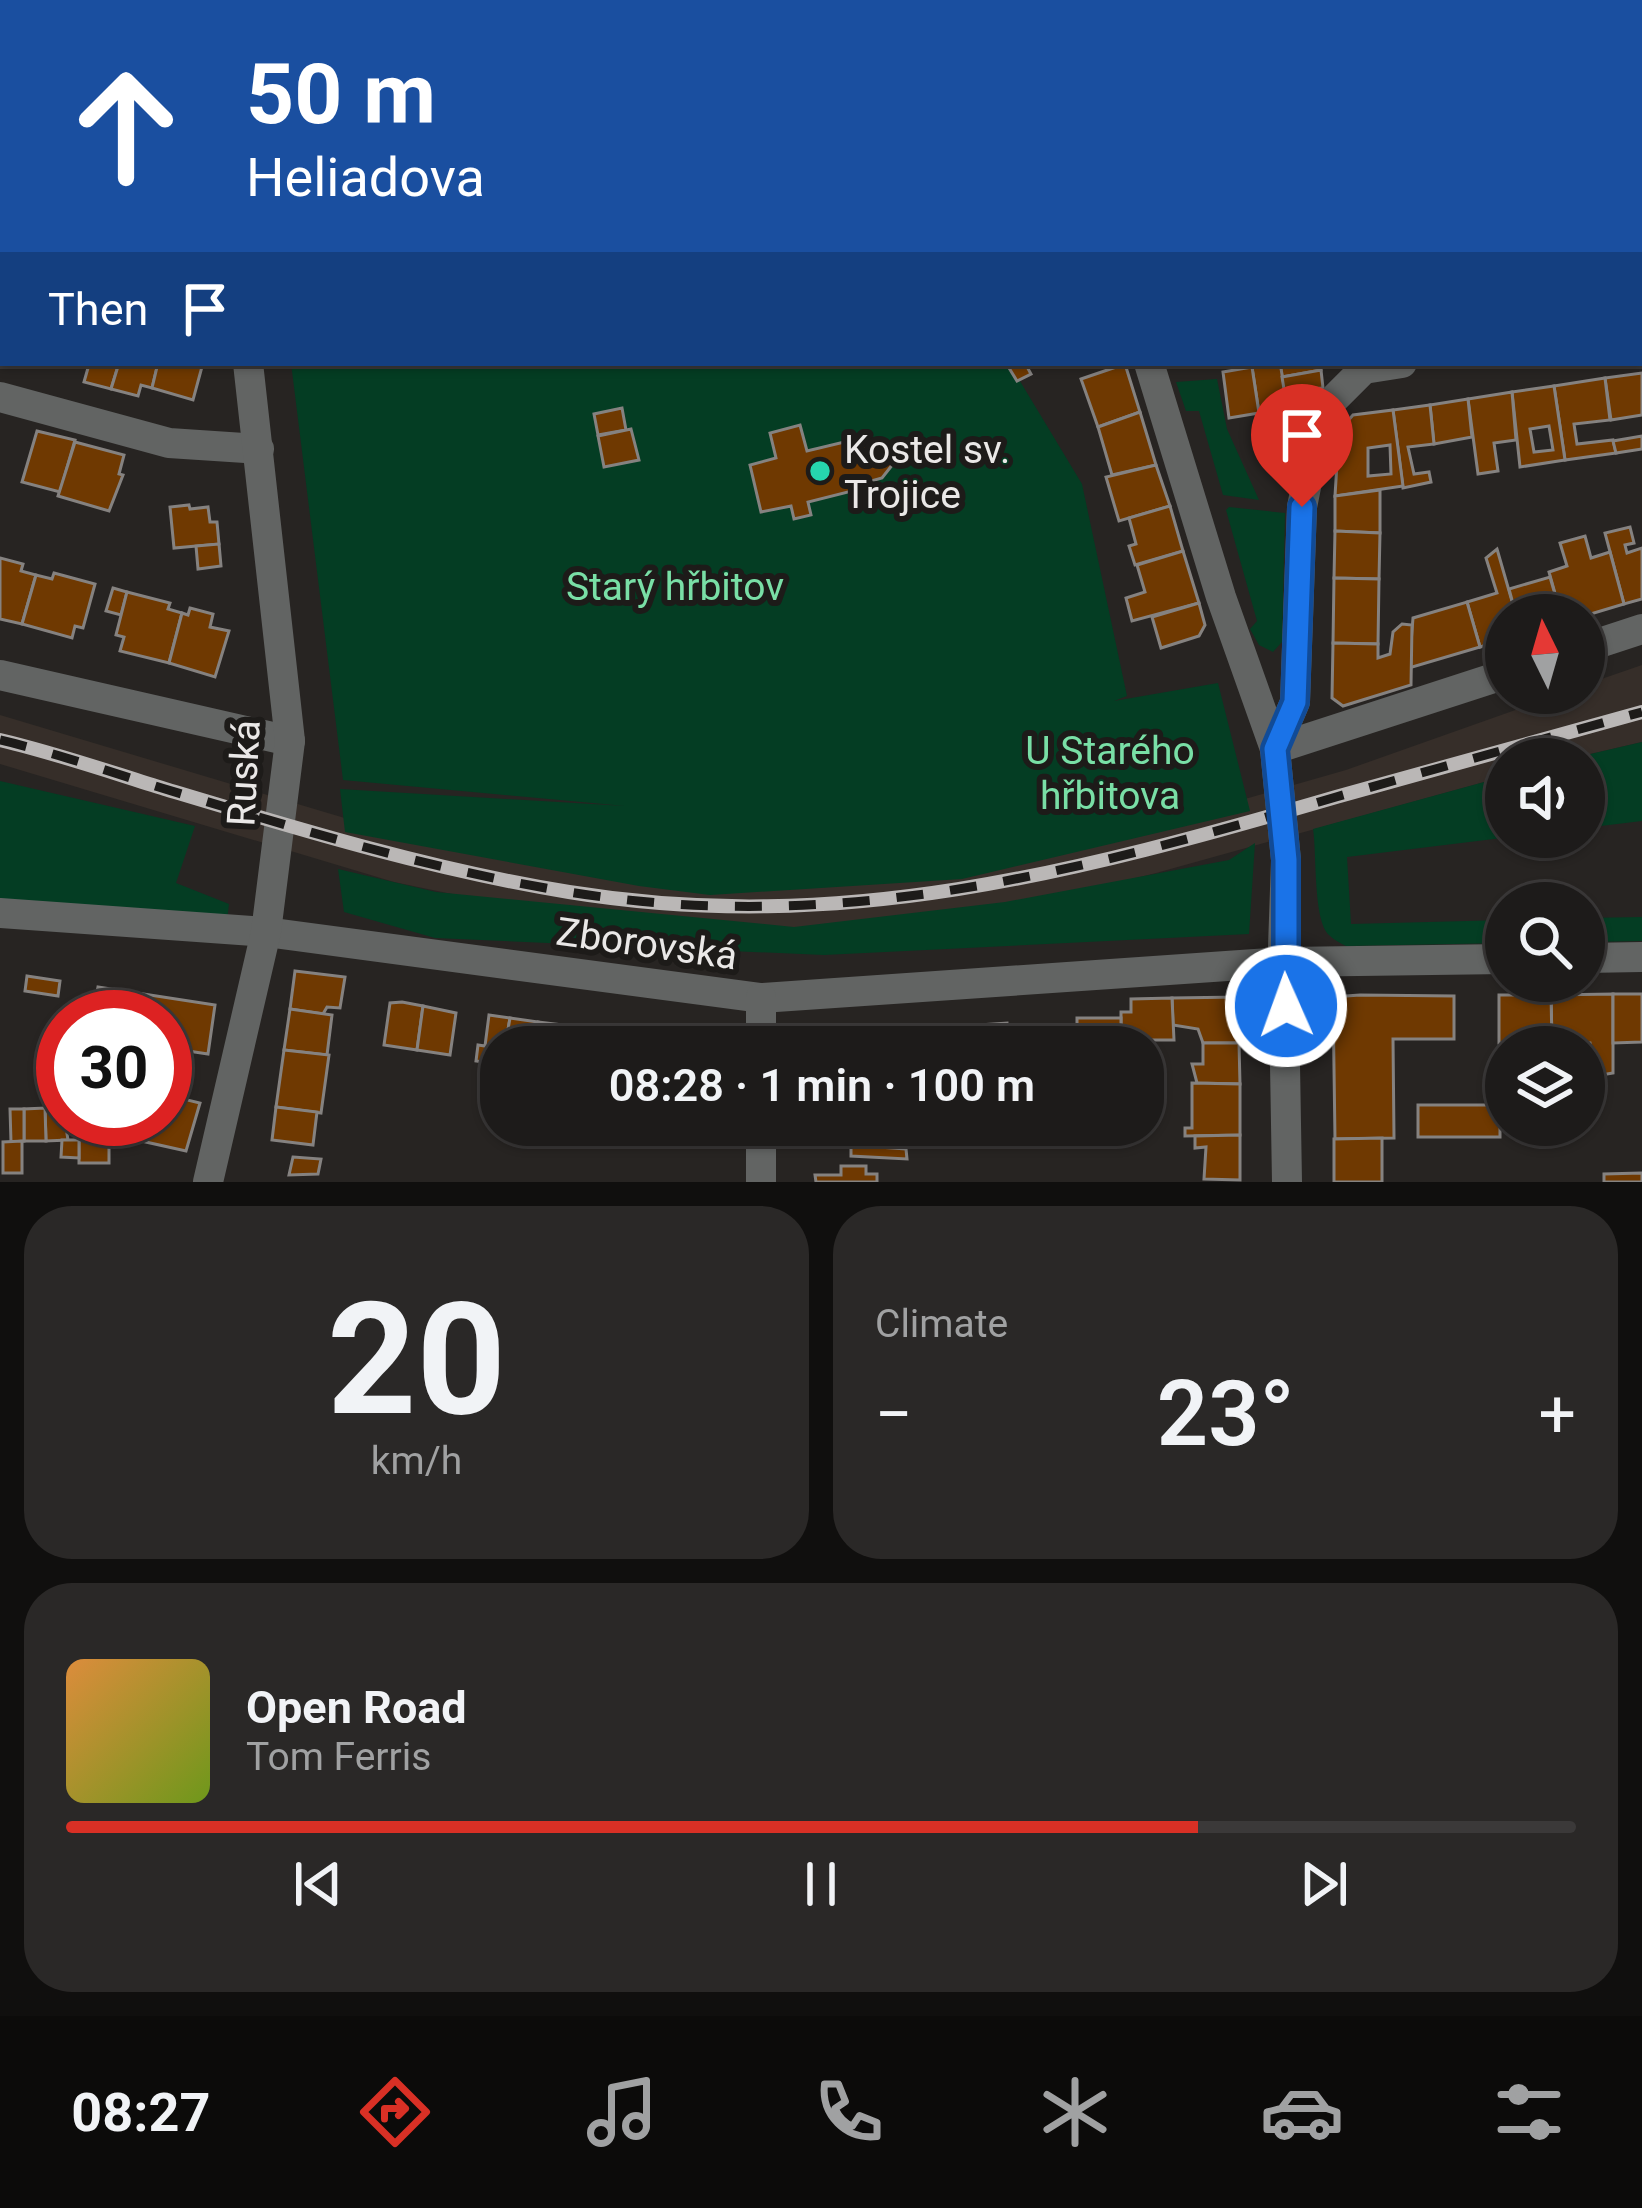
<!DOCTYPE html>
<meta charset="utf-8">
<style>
:root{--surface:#1d1b1a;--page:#2a2827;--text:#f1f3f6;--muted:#a0a1a2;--line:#3b3939;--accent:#d93025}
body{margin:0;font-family:Roboto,sans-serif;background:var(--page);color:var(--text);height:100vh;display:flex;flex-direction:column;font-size:45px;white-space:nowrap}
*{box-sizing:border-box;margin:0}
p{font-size:39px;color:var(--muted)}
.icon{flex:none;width:66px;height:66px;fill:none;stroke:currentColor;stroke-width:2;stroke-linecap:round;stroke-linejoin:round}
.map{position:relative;height:1182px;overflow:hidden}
.panel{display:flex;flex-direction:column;gap:24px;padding:24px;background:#100f0e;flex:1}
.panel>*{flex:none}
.guide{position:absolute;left:0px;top:0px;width:1644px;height:366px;box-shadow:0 3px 9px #0004,0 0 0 3px var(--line);background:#1a4fa0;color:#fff;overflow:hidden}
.needle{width:78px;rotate:355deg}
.buttons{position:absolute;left:1485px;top:594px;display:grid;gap:24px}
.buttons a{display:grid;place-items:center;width:120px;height:120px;border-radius:50%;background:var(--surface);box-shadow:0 3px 9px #0004,0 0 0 3px var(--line);font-size:60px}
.speed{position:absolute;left:36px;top:990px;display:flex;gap:24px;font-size:60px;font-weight:700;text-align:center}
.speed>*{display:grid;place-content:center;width:156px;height:156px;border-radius:50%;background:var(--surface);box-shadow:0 3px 9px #0004,0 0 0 3px var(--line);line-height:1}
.speed .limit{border:18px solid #d22;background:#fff;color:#111}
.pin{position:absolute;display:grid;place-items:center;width:102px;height:102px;color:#fff;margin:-123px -51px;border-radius:50% 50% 50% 0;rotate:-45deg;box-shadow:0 0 12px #0007}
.pin .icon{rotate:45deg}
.me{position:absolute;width:132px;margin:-66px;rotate:358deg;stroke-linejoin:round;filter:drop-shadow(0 0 9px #0008)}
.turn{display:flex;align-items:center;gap:42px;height:252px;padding:0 48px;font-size:54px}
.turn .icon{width:156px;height:156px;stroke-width:2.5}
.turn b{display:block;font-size:84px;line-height:102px}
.then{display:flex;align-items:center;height:114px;padding:0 48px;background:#0003;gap:24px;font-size:45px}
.big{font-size:90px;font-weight:600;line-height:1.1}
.panel .widget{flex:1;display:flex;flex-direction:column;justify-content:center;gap:18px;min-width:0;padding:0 42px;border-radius:48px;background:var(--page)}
.panel .dial{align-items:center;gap:0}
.dial b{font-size:156px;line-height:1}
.song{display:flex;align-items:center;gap:36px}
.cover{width:144px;height:144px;border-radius:18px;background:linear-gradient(135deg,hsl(30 70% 55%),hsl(80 70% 35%))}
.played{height:12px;border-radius:6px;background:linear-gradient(90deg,var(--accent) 75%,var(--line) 75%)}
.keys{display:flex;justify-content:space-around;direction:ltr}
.heat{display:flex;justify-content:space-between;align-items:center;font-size:66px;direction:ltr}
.panel .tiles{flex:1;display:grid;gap:24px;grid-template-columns:1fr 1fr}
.widget:last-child{grid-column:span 2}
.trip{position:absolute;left:480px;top:1026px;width:684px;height:120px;border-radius:48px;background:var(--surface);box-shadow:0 3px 9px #0004,0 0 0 3px var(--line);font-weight:600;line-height:120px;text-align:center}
.tabs{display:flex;height:192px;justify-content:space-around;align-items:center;background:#0c0b0a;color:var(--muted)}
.tabs .icon{width:84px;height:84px}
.tabs .active{color:var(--accent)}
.tabs b{font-size:54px;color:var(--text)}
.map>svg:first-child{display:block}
.built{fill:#362e29}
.green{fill:#043d23}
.building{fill:#6f3901;stroke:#858280;stroke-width:3;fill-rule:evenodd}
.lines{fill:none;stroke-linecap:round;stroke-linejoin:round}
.minor{stroke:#626463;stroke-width:30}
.rail-casing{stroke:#bab7b6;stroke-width:14}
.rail{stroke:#1d1b19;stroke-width:9;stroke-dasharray:27;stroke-linecap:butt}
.route-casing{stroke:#114b97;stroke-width:30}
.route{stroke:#1a73e8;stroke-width:21}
.poi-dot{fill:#26d5ae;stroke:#1d1b19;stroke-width:4.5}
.labels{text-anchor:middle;stroke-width:12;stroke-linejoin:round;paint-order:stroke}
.poi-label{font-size:39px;fill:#eae8e7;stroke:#1d1b19;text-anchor:start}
.park-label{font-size:39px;fill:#79dfa6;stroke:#1d1b19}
.street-label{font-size:39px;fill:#eae8e7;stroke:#1d1b19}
</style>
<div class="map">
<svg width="1642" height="1182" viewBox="0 0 1642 1182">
<rect width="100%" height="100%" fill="#272422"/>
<polygon class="built" points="1642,665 1642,742 1569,759 1506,759 1506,776 1156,873 1043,901 835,930 744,930 476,899 394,882 0,764 0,715 405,836 1144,828 1346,770 1563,693 1584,693 1584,685"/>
<g class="green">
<polygon points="0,0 875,0 876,3 3,3 3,8"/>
<polygon points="291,363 1009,363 1082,484 1127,696 1114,701 1218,683 1250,811 962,879 710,895 639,886 345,832 340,789 625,806 343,780"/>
<polygon points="1217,379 1227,429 1259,500 1223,495 1199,411 1186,411 1176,382"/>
<polygon points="1229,507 1285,513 1282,642 1273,652 1259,645 1250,629 1257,621 1226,510"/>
<polygon points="1642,742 1642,821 1584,828 1584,759 1569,759"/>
<path d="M1506,776v61h4l-163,20 4,67 155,-4v23l-160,3c-6,-3 -12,-6 -17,-11 -16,-15 -12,-81 -16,-106z"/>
<polygon points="0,781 195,826 176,883 229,904 227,921 0,901"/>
<polygon points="1255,843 1249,934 824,955 435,938 344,912 338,869 436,892 794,927 1005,902 1229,860"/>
<polygon points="1642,917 1642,941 1584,942 1584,918"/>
</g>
<g class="building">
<polygon points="119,363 111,389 84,382 88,368 77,363"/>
<polygon points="119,363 158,363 152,388 141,385 138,396 111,389"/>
<polygon points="158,363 203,363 193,400 152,388"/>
<polygon points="1006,363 1025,363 1031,374 1017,381"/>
<polygon points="1280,363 1320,363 1321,370 1282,377"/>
<polygon points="1280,363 1288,408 1259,413 1252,367"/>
<polygon points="1125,364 1140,412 1098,427 1081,379"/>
<polygon points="1252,367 1259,413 1229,418 1223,372"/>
<polygon points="1321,370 1323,388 1284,389 1282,377"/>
<polygon points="1642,373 1642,415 1611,420 1605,378"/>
<polygon points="1605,378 1610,420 1574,424 1577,444 1613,440 1616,453 1565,460 1554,386"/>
<path d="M1554,386l11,74 -45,7 -8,-75zM1549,426l4,24 -19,2 -4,-23z"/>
<polygon points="1512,392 1516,440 1494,443 1498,471 1478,474 1468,399"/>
<polygon points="1468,399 1472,437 1434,444 1430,405"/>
<polygon points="1430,405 1434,444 1408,447 1414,474 1429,472 1431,482 1403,488 1393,410"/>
<polygon points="622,408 626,430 598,435 594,414"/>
<polygon points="1288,408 1296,457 1266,462 1259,413"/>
<path d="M1393,410l10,76 -68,10 4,-65 14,-16zM1390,445l1,29 -23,2v-28z"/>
<polygon points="1140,412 1156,465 1112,475 1098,427"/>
<polygon points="800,425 807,451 861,438 863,443 874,440 890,447 893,464 882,478 871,481 872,486 808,502 811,515 794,519 791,506 761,512 750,465 776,458 770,433"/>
<polygon points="631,429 639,460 604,467 598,436"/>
<polygon points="37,431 75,440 60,492 22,482"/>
<polygon points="1642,436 1642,449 1616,453 1613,441"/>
<polygon points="75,442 124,455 119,474 123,475 109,511 58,496"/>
<polygon points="1156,465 1170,506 1119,521 1106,477"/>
<polygon points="1380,490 1380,533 1335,531 1335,496"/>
<polygon points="189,505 190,509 208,507 210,522 217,522 219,544 174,548 170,507"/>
<polygon points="1170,506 1183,551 1135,565 1129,546 1136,544 1129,518"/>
<polygon points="1630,527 1634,543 1625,545 1627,553 1642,548 1642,599 1624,604 1605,533"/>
<polygon points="1335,531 1380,533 1379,579 1334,578"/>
<polygon points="1585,536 1591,558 1610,552 1624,604 1584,616 1561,615 1549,572 1567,566 1560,543"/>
<polygon points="219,544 221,566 198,569 196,546"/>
<polygon points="1497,549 1516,615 1506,615 1506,639 1480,647 1467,602 1497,593 1486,558"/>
<polygon points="1183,551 1199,603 1132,621 1126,598 1145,592 1137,565"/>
<polygon points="0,558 23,564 21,571 36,575 22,624 0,619"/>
<polygon points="54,573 95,584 83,628 75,626 72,638 22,624 36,575 52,579"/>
<polygon points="1550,577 1561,615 1516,615 1509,589"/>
<polygon points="1334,578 1379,579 1378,644 1333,643"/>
<polygon points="113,588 127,592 121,615 106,611"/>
<polygon points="127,592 170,603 168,609 182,613 169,663 120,651 124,637 116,635"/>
<polygon points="1467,602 1480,647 1409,668 1413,618"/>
<polygon points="1199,603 1205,625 1199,636 1161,648 1152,617"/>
<polygon points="190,608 213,614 210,627 229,631 215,677 169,663 182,613 188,615"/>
<polygon points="1402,624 1412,625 1411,685 1343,706 1332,698 1333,643 1378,644 1378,658 1390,654 1393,632"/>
<polygon points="295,971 345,977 340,1008 327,1007 323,1014 290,1009"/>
<polygon points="27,976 60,981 58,996 25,991"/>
<polygon points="98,987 215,1005 208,1054 168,1048 171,1028 165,1028 165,1017 119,1017 120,1008 95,1004"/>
<polygon points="1613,994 1613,1073 1595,1076 1590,1043 1552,1043 1551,995"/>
<polygon points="1613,994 1642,994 1642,1042 1613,1043"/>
<polygon points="1360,995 1454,996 1454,1039 1393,1039 1394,1138 1335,1139 1333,997"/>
<polygon points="1499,995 1551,995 1552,1043 1499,1043"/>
<polygon points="1240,997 1239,1043 1203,1043 1198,1029 1173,1025 1172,998"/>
<polygon points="1172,998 1174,1040 1143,1040 1143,1046 1121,1046 1121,1012 1131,1012 1131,999"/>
<polygon points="402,1002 423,1006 417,1050 384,1045 390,1003"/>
<polygon points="423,1006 456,1013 450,1055 417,1050"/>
<polygon points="290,1009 332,1015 327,1055 284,1050"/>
<polygon points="489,1015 510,1018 505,1047 501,1047 501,1073 497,1073 498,1064 476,1061 478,1045 485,1046"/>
<polygon points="510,1018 538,1022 534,1047 505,1047"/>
<polygon points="1077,1018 1121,1018 1121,1047 1066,1047 1066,1037 1077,1037"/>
<polygon points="538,1022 580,1027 577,1047 534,1047"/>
<polygon points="1007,1023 1008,1047 960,1047 961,1030 980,1031 980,1025"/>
<polygon points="1027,1026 1032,1031 1033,1047 1008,1047 1008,1030"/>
<polygon points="580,1027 613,1032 611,1046 616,1047 577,1047"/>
<polygon points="1203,1043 1239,1043 1240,1084 1197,1083 1192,1064 1203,1064"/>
<polygon points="284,1050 329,1055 321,1113 276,1107"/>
<polygon points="1192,1083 1240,1084 1240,1135 1185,1136 1185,1128 1192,1128"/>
<polygon points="165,1086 181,1090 179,1098 200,1103 186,1151 137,1140 142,1119 165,1119"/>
<rect x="1418" y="1105" width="82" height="32"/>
<polygon points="276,1107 317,1112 313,1145 272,1140"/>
<polygon points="45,1108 63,1108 68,1140 46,1141"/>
<polygon points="45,1108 46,1141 24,1141 24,1109"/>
<polygon points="10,1109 24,1109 24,1141 11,1142"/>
<polygon points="1240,1135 1240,1180 1204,1179 1206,1147 1195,1148 1195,1136"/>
<polygon points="1382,1138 1382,1182 1334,1182 1334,1139"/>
<polygon points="109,1139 109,1163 79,1163 79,1140"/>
<polygon points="62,1140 79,1140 79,1158 61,1157"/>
<polygon points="22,1141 22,1173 3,1173 3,1142"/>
<polygon points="851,1145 906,1149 907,1159 851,1156"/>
<polygon points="293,1157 321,1159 318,1174 289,1175"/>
<polygon points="841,1166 866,1166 866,1174 877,1174 877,1182 816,1182 815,1175 841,1175"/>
<polygon points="1642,1173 1642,1182 1604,1182 1604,1174"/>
</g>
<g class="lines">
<g class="minor">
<polyline points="923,0 923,3"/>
<polyline points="1498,0 1504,3"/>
<polyline points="1028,3 1029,0"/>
<polyline points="0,23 3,23"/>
<polyline points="1641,97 1642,97"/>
<polyline points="1641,336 1642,336"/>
<polyline points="1149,363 1221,597 1275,749 1286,860 1283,947 1287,1182"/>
<polyline points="0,397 169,443 259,449"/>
<polyline points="1584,648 1642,629"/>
<polyline points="0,675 290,741"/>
<polyline points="1275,749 1295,702 1302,507 1321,412 1364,369 1402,363"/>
<polyline points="1275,749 1506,674"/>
<polyline points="0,913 266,932 761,998 1285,962 1506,959"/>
<polyline points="1584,958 1642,957"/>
<polyline points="761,1047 761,998"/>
<polyline points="208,1182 266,932 290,741 248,363"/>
<polyline points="761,1182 761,1125"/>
</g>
<defs>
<path id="rail" d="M0,740c56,13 110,32 165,49 133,40 267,81 404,103 271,44 510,-20 767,-95 102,-29 204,-57 306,-85"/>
</defs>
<use href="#rail" class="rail-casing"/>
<use href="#rail" class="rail"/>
</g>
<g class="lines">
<defs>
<polyline id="route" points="1286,1006 1286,860 1275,749 1295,702 1302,507"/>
</defs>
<use href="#route" class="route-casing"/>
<use href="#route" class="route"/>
</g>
<circle class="poi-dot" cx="820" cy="471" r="12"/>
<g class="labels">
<g class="poi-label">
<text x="844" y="463">Kostel sv.<tspan x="844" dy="45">Trojice</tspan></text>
</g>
<g class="park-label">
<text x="675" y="600">Starý hřbitov</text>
<text x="1110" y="764">U Starého<tspan x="1110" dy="45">hřbitova</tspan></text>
</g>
<g class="street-label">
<text transform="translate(243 773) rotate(-87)" y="14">Ruská</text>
<text transform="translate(647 943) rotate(8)" y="14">Zborovská</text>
</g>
</g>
</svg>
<div class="buttons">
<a><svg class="needle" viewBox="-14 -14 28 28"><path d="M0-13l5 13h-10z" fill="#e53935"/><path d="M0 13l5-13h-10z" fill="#a0a1a2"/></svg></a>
<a><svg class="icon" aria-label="sound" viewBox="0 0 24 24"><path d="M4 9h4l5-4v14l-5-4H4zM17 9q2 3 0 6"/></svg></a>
<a><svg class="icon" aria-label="search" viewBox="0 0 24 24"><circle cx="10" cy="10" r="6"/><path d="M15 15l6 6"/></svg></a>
<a><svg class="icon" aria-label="layers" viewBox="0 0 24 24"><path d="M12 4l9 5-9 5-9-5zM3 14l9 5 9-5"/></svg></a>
</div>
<div class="speed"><div class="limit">30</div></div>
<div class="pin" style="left:1302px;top:507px;background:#d93025"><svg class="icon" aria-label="arrive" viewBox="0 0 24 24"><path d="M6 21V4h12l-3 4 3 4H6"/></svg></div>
<svg class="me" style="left:1286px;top:1006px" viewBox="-20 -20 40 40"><circle r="17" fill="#1a73e8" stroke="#fff" stroke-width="3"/><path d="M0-11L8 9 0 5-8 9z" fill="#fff"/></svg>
<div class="trip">08:28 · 1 min · 100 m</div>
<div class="guide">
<div class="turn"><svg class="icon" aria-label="ahead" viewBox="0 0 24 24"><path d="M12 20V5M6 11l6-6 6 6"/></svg><div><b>50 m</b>Heliadova</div></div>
<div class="then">Then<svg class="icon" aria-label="arrive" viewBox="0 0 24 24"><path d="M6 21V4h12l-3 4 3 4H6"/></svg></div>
</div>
</div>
<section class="panel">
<div class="tiles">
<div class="widget dial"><b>20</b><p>km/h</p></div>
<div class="widget"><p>Climate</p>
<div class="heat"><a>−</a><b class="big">23°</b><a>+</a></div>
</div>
<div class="widget">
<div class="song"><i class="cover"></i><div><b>Open Road</b><p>Tom Ferris</p></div></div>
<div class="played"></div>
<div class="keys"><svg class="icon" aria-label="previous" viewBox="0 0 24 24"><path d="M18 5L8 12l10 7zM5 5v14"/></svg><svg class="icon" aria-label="pause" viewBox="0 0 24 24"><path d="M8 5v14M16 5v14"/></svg><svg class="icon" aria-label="next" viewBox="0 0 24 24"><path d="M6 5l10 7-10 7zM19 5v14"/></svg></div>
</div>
</div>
</section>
<nav class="tabs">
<b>08:27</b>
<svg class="icon active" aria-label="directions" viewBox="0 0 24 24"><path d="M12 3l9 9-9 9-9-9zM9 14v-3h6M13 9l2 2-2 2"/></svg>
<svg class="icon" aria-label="music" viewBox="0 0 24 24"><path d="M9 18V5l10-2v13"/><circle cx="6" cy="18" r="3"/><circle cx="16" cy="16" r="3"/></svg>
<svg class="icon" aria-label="phone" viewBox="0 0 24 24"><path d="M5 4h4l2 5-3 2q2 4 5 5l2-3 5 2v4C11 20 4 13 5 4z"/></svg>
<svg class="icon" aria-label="climate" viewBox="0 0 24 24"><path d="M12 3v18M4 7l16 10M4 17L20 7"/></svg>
<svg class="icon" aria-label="car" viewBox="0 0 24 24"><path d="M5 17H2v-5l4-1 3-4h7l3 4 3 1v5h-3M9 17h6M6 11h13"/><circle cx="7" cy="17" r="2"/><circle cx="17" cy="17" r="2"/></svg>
<svg class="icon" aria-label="filters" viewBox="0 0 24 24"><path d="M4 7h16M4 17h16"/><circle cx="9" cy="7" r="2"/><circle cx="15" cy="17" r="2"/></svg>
</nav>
